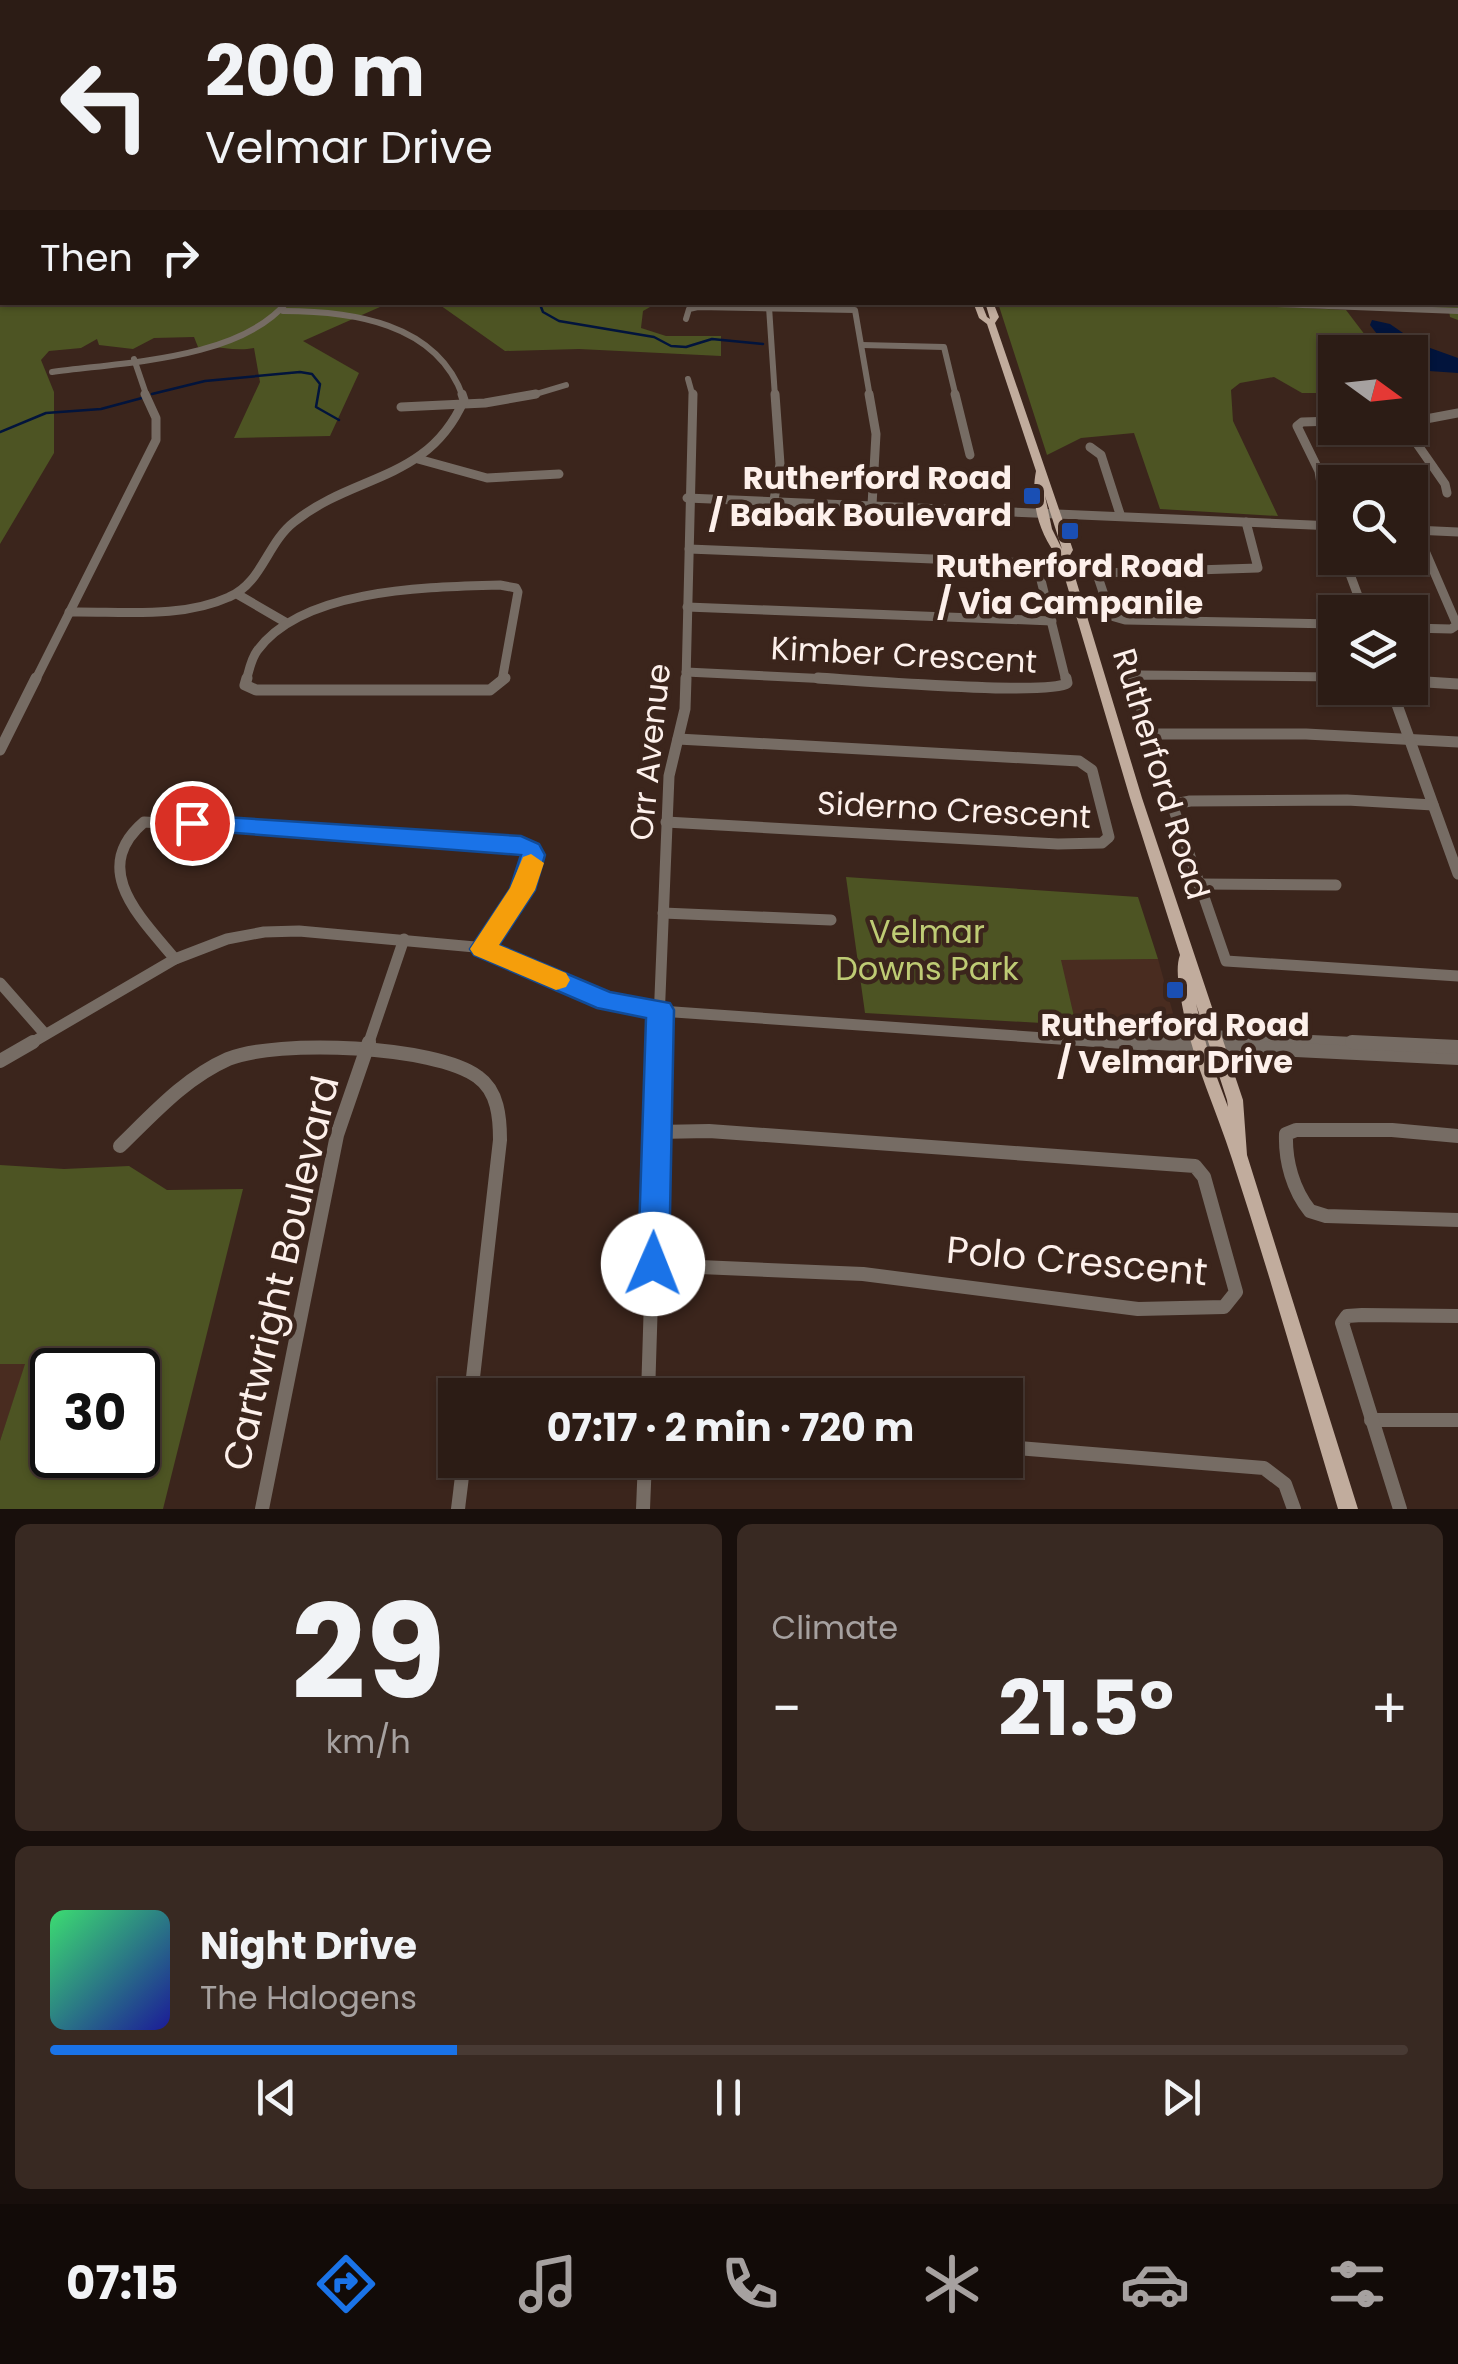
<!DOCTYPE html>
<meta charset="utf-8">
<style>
:root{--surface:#2c1c15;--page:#382922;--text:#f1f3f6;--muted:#a6a1a0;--line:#483a34;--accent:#1a73e8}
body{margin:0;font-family:Poppins,sans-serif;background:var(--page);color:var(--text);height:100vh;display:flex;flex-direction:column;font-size:38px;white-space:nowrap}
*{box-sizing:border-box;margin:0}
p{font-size:32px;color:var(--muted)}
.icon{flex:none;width:55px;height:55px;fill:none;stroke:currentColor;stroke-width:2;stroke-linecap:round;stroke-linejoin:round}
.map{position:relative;height:1509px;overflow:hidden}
.side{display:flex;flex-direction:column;gap:15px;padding:15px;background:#180f0c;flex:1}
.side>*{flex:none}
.top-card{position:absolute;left:0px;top:0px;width:1460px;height:305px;box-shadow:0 2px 8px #0004,0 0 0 2px var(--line);background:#2c1c15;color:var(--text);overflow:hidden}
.needle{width:65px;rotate:105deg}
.fabs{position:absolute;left:1318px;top:335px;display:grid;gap:20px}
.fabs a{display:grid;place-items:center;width:110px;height:110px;border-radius:0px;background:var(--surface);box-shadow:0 2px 8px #0004,0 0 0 2px var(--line);font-size:50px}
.speed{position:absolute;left:30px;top:1348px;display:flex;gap:20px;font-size:50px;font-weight:700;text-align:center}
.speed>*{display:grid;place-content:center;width:130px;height:130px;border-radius:50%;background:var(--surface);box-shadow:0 2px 8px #0004,0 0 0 2px var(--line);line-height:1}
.speed .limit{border:5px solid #111;border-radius:15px;background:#fff;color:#111}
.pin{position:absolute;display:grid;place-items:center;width:85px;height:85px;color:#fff;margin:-42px;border:5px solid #fff;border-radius:50%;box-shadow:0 2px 10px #0007}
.me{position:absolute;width:110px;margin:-55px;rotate:1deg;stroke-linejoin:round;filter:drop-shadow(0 0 8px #0008)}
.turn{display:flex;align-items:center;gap:35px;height:210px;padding:0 40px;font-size:45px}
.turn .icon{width:130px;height:130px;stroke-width:2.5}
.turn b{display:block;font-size:70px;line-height:85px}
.then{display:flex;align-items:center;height:95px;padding:0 40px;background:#0003;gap:20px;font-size:38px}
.big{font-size:75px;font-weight:700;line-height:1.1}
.side .widget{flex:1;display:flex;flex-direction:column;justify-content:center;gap:15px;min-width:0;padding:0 35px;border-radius:15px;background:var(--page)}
.side .dial{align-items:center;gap:0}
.dial b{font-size:130px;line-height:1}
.song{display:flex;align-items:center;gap:30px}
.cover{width:120px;height:120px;border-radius:15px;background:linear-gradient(135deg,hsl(140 70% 55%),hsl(240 70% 35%))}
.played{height:10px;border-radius:5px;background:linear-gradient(90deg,var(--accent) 30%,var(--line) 30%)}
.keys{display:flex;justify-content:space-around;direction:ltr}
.heat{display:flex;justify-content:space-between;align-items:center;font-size:55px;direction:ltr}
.side .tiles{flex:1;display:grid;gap:15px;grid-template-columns:1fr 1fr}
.widget:last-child{grid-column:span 2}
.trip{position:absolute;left:438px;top:1378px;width:585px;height:100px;border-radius:0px;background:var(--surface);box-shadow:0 2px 8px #0004,0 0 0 2px var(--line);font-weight:700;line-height:100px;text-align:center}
.dock{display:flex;height:160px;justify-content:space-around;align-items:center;background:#120b08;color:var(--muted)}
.dock .icon{width:70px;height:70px}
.dock .selected{color:var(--accent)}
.dock b{font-size:45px;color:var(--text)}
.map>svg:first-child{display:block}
.built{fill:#492c20}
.green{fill:#4d5423;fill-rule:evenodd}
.water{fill:#02143c}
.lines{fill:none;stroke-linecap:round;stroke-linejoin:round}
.stream{stroke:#02143c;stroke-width:2.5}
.minor-far4{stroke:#766c64;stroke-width:5}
.minor-far3{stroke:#766c64;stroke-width:6}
.minor-far2{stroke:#766c64;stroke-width:9}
.minor-far1{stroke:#766c64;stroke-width:11}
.minor{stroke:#766c64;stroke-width:14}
.major{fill:#c1ac9d;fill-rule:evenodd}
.route{fill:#1a73e8;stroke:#114b97;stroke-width:2.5}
.slow{fill:#f59e0b}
.transit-dot{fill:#1a4fb4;stroke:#3b251c;stroke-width:4}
.labels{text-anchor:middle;stroke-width:9;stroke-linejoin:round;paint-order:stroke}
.poi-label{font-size:32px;font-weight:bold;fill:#fdf0eb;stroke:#3b251c}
.street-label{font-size:32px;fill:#fdf0eb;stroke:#3b251c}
.park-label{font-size:32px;fill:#becb74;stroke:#3b251c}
.near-street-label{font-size:38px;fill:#fdf0eb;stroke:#3b251c}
</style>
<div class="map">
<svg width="1458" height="1509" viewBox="0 0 1458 1509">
<rect width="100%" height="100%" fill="#3b251c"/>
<g class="built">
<polygon points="1158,959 1176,1024 1076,1025 1060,960"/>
<polygon points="26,1363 0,1441 0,1364"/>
</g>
<g class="green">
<polygon points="881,0 1458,0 1458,320 1450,317 1449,310 1294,303 1458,302 1458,2"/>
<path d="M0,253l2,49 387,1 -86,38 56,32 -29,63 -96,2 26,-56 -6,-34c-20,4 -36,-3 -56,-1l-4,-10 -40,1 -21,11 -34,-4 -2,-6 -16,9 -32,3 -8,9 13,32v61l-54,91z"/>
<polygon points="1180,302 1346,310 1378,352 1335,352 1335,393 1302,393 1274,377 1240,383 1231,390 1233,421 1278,516 1160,509 1134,433 1081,438 1047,455 998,303"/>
<polygon points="437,303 657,303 643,311 641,328 666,336 721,336 721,356 579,349 505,351"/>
<polygon points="846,877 1138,897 1158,959 1061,960 1076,1025 865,1013"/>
<path d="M0,1165l64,4 65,-3 38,24 76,-1 -80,320h-163v-68l25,-77h-25zM52,1370h86v85h-86z"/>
</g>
<polygon class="water" points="1372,320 1390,324 1419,344 1458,358 1458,373 1429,371 1410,375 1410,352 1391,352 1370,325"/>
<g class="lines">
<g class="stream">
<polyline points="1068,0 1111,2"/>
<polyline points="1004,2 1008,0"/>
<polyline points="539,302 543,312 559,321 654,337 671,346 686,347 712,339 763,344"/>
<polyline points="152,394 205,381 300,372 312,374 320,384 316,407 339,420"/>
<polyline points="0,432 46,413 101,409 142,398"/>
</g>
<g class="minor-far4">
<polyline points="285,0 376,2"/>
<polyline points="539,0 544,2"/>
<polyline points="668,0 674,2"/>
<polyline points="715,0 721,2"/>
<polyline points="141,2 150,0"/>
<polyline points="453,2 470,0"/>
<polyline points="556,2 569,0"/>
<polyline points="694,2 707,0"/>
</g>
<g class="minor-far3">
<polyline points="1221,302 1458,311"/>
<polyline points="769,307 775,397"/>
<path d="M283,311c67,0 154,11 180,86"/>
<polyline points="686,319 689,309 698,307 855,310 870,397"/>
<polyline points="862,345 944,347 956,397"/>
<polyline points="134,359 147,397"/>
<path d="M52,372c71,-10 187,-12 235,-70"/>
<polyline points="688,379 693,397"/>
<polyline points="526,397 566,385"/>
</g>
<g class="minor-far2">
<polyline points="869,394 876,434 872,505"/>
<polyline points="955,394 970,455"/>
<polyline points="401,407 485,403 536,394"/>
<polyline points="1335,421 1302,422 1297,426 1319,471 1324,503 1335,531"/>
<polyline points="1410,422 1458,413"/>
<polyline points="1406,428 1445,484 1447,493"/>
<polyline points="1090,447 1101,455 1120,514"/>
<polyline points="418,459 487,478 559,474"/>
<polyline points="687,498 1335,526"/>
<polyline points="774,500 780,464 775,394"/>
<polyline points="1246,522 1258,568 1102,573 1098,577 1111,616 1125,620 1335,624"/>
<polyline points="1414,530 1458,532"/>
<polyline points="689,549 1029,563 1038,568 1066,681"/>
<polyline points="1344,558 1364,612"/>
<polyline points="237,594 285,622"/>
<polyline points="687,607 1052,621"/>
<path d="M69,612c52,-1 112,7 160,-15 33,-14 38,-54 65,-75 61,-49 134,-40 170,-122l-2,-6"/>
<polyline points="1410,628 1451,629 1457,625 1416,530"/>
<polyline points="686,672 871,681"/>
<polyline points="35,681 156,440 156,418 145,394"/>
<path d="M246,681c3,-10 5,-22 11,-30 45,-63 172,-64 243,-66l16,3 2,4 -16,89"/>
<polyline points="686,681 693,394"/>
<polyline points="1133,681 1141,675 1335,677"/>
</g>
<g class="minor-far1">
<polyline points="247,678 245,685 256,690 490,690 505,678"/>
<path d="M818,678c35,2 233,18 249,5l-1,-5"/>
<polyline points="1137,678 1133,681 1148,729 1155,734 1306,734 1458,742"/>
<polyline points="1410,681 1458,684"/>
<polyline points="1391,688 1458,874"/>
<polyline points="0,750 36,678"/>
<polyline points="1433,805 1347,800 1190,801 1175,804 1174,810 1226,961 1458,976"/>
<polyline points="666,822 1058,844 1102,843 1109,837 1092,770 1079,761 678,739"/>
<polyline points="1198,884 1336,885"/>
<polyline points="663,913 831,920"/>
<path d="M175,959c-35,-42 -86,-90 -31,-137l377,23 12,10 -11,35 -39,59"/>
<polyline points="0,983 45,1034"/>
<polyline points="1134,1041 1146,1034 1180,1034 1405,1045"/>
<polyline points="28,1045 175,959 227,939 264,932 299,931 475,947 606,1001 660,1011 1145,1045"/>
<polyline points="368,1045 404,939"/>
<polyline points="658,1045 669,776 685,709 686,678"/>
</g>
<g class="minor">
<polyline points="1137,1042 1458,1058"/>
<polyline points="1352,1042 1458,1047"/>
<polyline points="0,1061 33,1042"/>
<path d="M1458,1136l-66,-6h-96l-10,4c-1,27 7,56 24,77l16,5 132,4"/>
<path d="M120,1146c33,-32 65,-68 108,-87 49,-20 207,-14 250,18 20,14 22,41 22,63l-29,255"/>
<polyline points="653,1265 863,1274 1138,1309 1224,1307 1236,1292 1204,1177 1195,1166 709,1131 657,1132"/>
<polyline points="648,1395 659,1042"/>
<polyline points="1371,1420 1458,1420"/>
<polyline points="1005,1447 1264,1468 1285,1484 1294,1509"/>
<polyline points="262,1509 337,1135 369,1042"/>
<polyline points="458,1509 464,1460"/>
<polyline points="643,1509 645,1460"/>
<polyline points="1400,1509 1342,1323 1347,1316 1362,1315 1458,1316"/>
</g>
<g class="major">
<polygon points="633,0 650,0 641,2 628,2"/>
<polygon points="868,0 874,0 874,2 869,2"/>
<rect x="0" y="83" width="2" height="4"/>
<path d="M973,302h8l6,15 3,2 -5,-17h8l6,15 -4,6 78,227 -4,7 73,241 101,302 4,55 111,354h-20c-35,-117 -68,-234 -106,-350 -18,-56 -44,-108 -52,-167 -2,-12 -4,-26 0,-37l-50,-157 -71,-240c-20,-23 -29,-57 -23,-87l-49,-147 -8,-6zM1045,496l17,53 -10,-20zM1196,1004l31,96 1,7 -18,-48z"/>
</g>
</g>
<polygon class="route" points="192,815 521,836 539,844 545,855 535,890 499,945 610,992 670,1003 674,1010 669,1264 664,1274 653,1278 642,1274 638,1264 646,1018 597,1008 474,955 470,949 510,889 521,855 183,829 180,823 183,817"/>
<polygon class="slow" points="531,854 544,863 535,890 499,945 566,973 570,980 566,987 556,990 474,955 470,949 510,888 523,857"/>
<g class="transit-dot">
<rect x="1022" y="486" width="20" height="20" rx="5"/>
<rect x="1060" y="521" width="20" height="20" rx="5"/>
<rect x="1165" y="980" width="20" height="20" rx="5"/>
</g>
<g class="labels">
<g class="poi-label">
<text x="1012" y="489" text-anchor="end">Rutherford Road<tspan x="1012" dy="37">/ Babak Boulevard</tspan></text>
<text x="1070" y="577">Rutherford Road<tspan x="1070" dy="37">/ Via Campanile</tspan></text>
<text x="1175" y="1036">Rutherford Road<tspan x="1175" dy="37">/ Velmar Drive</tspan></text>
</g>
<g class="street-label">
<text transform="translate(904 655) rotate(3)" y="11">Kimber Crescent</text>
<text transform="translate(650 752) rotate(-84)" y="11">Orr Avenue</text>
<text transform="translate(1161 774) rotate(73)" y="11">Rutherford Road</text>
<text transform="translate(954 810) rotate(3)" y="11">Siderno Crescent</text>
</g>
<g class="park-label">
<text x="927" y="943">Velmar<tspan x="927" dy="37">Downs Park</tspan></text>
</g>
<g class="near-street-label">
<text transform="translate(1077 1261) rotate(5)" y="13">Polo Crescent</text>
<text transform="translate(281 1273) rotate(-77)" y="13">Cartwright Boulevard</text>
</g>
</g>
</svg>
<div class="fabs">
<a><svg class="needle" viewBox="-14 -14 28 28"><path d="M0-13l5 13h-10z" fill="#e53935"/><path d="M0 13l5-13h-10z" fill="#a6a1a0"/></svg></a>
<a><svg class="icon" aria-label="search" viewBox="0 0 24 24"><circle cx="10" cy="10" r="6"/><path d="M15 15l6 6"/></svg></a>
<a><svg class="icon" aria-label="layers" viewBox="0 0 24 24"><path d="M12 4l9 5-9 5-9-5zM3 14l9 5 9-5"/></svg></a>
</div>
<div class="speed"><div class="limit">30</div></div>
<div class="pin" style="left:192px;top:823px;background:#d93025"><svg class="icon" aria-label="arrive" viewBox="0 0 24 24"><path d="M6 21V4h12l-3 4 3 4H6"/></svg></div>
<svg class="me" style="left:653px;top:1264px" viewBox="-20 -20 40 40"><circle r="19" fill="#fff"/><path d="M0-13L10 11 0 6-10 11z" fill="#1a73e8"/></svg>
<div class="trip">07:17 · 2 min · 720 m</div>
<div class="top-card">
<div class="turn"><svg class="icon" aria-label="left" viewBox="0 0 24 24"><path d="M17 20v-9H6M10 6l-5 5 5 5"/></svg><div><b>200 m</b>Velmar Drive</div></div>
<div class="then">Then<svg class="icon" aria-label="right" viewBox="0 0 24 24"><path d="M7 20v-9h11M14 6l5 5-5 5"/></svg></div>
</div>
</div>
<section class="side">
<div class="tiles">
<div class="widget dial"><b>29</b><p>km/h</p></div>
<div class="widget"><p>Climate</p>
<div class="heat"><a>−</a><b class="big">21.5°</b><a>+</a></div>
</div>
<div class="widget">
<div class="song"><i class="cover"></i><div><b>Night Drive</b><p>The Halogens</p></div></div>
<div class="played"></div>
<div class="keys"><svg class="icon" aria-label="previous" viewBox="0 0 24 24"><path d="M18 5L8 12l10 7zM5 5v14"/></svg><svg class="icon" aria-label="pause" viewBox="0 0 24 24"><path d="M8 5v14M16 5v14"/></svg><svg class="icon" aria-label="next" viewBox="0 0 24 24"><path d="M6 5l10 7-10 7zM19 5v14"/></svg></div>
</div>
</div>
</section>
<nav class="dock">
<b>07:15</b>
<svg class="icon selected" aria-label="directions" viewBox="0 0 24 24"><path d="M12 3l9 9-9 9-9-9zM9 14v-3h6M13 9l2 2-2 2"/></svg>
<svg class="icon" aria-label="music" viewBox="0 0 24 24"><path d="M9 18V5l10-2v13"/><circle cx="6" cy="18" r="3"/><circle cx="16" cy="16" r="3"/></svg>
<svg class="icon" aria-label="phone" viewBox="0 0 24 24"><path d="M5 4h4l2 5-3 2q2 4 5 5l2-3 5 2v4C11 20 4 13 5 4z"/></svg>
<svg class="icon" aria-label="climate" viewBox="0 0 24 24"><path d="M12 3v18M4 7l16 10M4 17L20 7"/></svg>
<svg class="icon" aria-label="car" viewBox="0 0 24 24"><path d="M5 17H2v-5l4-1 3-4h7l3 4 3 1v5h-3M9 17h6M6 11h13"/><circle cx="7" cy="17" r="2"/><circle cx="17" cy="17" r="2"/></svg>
<svg class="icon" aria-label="filters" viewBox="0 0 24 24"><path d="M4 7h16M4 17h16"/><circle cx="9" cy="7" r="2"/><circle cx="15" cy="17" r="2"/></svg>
</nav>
